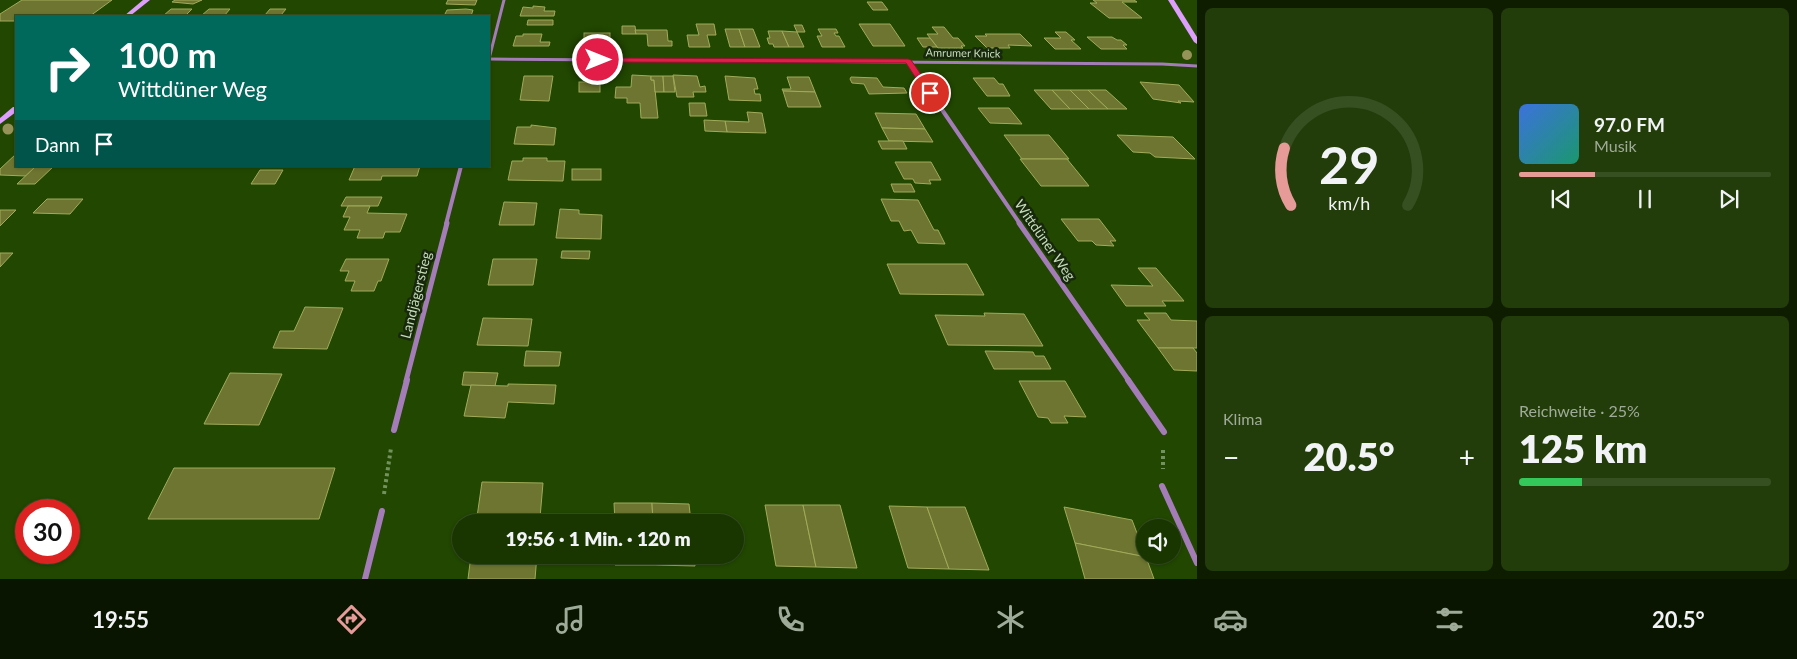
<!DOCTYPE html>
<html lang="de">
<meta charset="utf-8">
<style>
:root{--surface:#193500;--page:#223d0a;--text:#f1f3f6;--muted:#9fab99;--line:#375022;--accent:#e69b98}
body{margin:0;font-family:Lato,sans-serif;background:var(--page);color:var(--text);height:100vh;display:flex;flex-direction:column;font-size:19px;white-space:nowrap}
*{box-sizing:border-box;margin:0}
p{font-size:16px;color:var(--muted)}
.icon{flex:none;width:28px;height:28px;fill:none;stroke:currentColor;stroke-width:2;stroke-linecap:round;stroke-linejoin:round}
.map{position:relative;flex:1;overflow:hidden}
.details{display:flex;flex-direction:column;gap:8px;padding:8px;background:#0e1d00;width:600px}
.details>*{flex:none}
.guide{position:absolute;left:15px;top:15px;width:475px;height:152px;border-radius:0px;box-shadow:0 1px 4px #0004,0 0 0 1px var(--line);background:#00695c;color:#fff;overflow:hidden}
.fabs{position:absolute;left:1136px;top:519px;display:grid;gap:10px}
.fabs a{display:grid;place-items:center;width:45px;height:45px;border-radius:50%;background:var(--surface);box-shadow:0 1px 4px #0004,0 0 0 1px var(--line);font-size:25px}
.speed{position:absolute;left:15px;top:499px;display:flex;gap:10px;font-size:25px;font-weight:700;text-align:center}
.speed>*{display:grid;place-content:center;width:65px;height:65px;border-radius:50%;background:var(--surface);box-shadow:0 1px 4px #0004,0 0 0 1px var(--line);line-height:1}
.speed .limit{border:8px solid #d22;background:#fff;color:#111}
.pin{position:absolute;display:grid;place-items:center;width:42px;height:42px;color:#fff;margin:-21px;border:2px solid #fff;border-radius:50%;box-shadow:0 1px 5px #0007}
.me{position:absolute;width:55px;margin:-28px;rotate:90deg;stroke-linejoin:round;filter:drop-shadow(0 0 4px #0008)}
.turn{display:flex;align-items:center;gap:18px;height:105px;padding:0 20px;font-size:22px}
.turn .icon{width:65px;height:65px;stroke-width:2.5}
.turn b{display:block;font-size:35px;line-height:42px}
.then{display:flex;align-items:center;height:48px;padding:0 20px;background:#0003;gap:10px;font-size:19px}
.big{font-size:38px;font-weight:800;line-height:1.1}
.details .widget{flex:1;display:flex;flex-direction:column;justify-content:center;gap:8px;min-width:0;padding:0 18px;border-radius:8px;background:var(--page)}
.details .dial{align-items:center;gap:0}
.dial svg{height:130px;overflow:visible;fill:none;stroke:var(--line);stroke-width:7;stroke-linecap:round;text-anchor:middle}
.dial text{fill:var(--text);stroke:none}
.song{display:flex;align-items:center;gap:15px}
.cover{width:60px;height:60px;border-radius:8px;background:linear-gradient(135deg,hsl(220 70% 55%),hsl(160 70% 35%))}
.played{height:5px;border-radius:2px;background:linear-gradient(90deg,var(--accent) 30%,var(--line) 30%)}
.keys{display:flex;justify-content:space-around;direction:ltr}
.heat{display:flex;justify-content:space-between;align-items:center;font-size:28px;direction:ltr}
.charge{height:8px;border-radius:4px;background:linear-gradient(90deg,#34c759 25%,var(--line) 0)}
.details .tiles{flex:1;display:grid;gap:8px;grid-template-columns:repeat(2,1fr)}
.trip{position:absolute;left:452px;top:514px;width:292px;height:50px;border-radius:25px;background:var(--surface);box-shadow:0 1px 4px #0004,0 0 0 1px var(--line);font-weight:800;line-height:50px;text-align:center}
.tabs{display:flex;height:80px;justify-content:space-around;align-items:center;background:#0a1500;color:var(--muted)}
.tabs .icon{width:35px;height:35px}
.tabs .selected{color:var(--accent)}
.tabs b{font-size:22px;color:var(--text)}
main{display:flex;flex:1;min-height:0}
.map>svg:first-child{display:block}
.building{fill:#6d7530;stroke:#a1ab5a}
.lines{fill:none;stroke-linecap:round;stroke-linejoin:round}
.path{stroke:#73925d;stroke-width:4;stroke-dasharray:3 3;stroke-linecap:butt}
.street-far3{stroke:#a47cb7;stroke-width:3}
.street-far2{stroke:#a47cb7;stroke-width:4}
.street-far1{stroke:#a47cb7;stroke-width:5}
.street{stroke:#a47cb7;stroke-width:6}
.secondary{fill:#de9efc;fill-rule:evenodd}
.tree{fill:#969359}
.route{fill:#e11d48;stroke:#92132f}
.labels{text-anchor:middle;stroke-width:5;stroke-linejoin:round;paint-order:stroke}
.far-street-label{font-size:11px;fill:#c5dcb9;stroke:#17280c}
.street-label{font-size:14px;fill:#c5dcb9;stroke:#17280c}
</style>
<main>
<div class="map">
<svg width="1197" height="579" viewBox="0 0 1197 579">
<rect width="100%" height="100%" fill="#214700"/>
<g class="building">
<polygon points="22,0 112,0 90,16 16,16 16,21 0,21 0,14"/>
<polygon points="175,0 202,0 193,4 172,2"/>
<polygon points="448,0 477,0 475,5 446,4"/>
<polygon points="1093,0 1134,0 1137,2 1122,2 1142,18 1109,18 1090,3 1097,3"/>
<polygon points="867,2 882,2 888,10 873,10"/>
<polygon points="533,6 545,7 544,11 555,11 554,16 520,16 523,7 533,8"/>
<polygon points="171,9 192,9 185,16 163,16"/>
<polygon points="209,9 230,9 224,16 201,16"/>
<polygon points="270,9 286,9 281,15 265,15"/>
<polygon points="447,10 466,9 473,10 471,16 444,16"/>
<polygon points="528,20 553,20 553,25 527,25"/>
<polygon points="696,24 714,24 716,35 707,35 710,47 689,47 687,35 699,35"/>
<polygon points="859,24 890,24 905,46 873,46"/>
<polygon points="794,25 802,25 805,32 797,32"/>
<polygon points="622,26 635,26 636,34 622,34"/>
<polygon points="932,27 944,27 953,38 958,38 965,46 961,46 963,48 938,48 927,34 938,34"/>
<polygon points="725,29 739,29 745,47 730,47"/>
<polygon points="739,29 753,29 760,47 745,47"/>
<polygon points="818,29 836,29 838,33 834,33 836,36 839,36 845,47 822,47 817,36 822,36"/>
<polygon points="635,30 667,30 668,41 672,41 672,46 648,46 647,34 636,34"/>
<polygon points="768,31 782,31 789,47 774,47 773,44 769,44 767,38 770,38"/>
<polygon points="782,31 797,32 804,47 789,47"/>
<polygon points="1055,32 1066,32 1075,40 1071,40 1081,49 1055,49 1044,38 1061,38"/>
<rect x="584" y="33" width="26" height="13"/>
<polygon points="523,34 542,34 540,42 550,42 549,46 513,46 516,36 523,36"/>
<polygon points="985,34 1020,34 1032,46 1008,45 1010,48 987,48 975,36 987,36"/>
<polygon points="1087,37 1112,37 1117,40 1121,40 1127,45 1123,45 1127,49 1101,49"/>
<polygon points="917,38 930,38 937,47 923,47"/>
<polygon points="632,75 651,76 651,80 654,80 658,118 641,118 640,103 627,103 627,98 615,98 616,87 631,87"/>
<polygon points="673,75 697,76 700,87 705,86 706,92 693,92 694,97 677,97"/>
<polygon points="524,76 553,76 549,101 520,100"/>
<polygon points="651,76 663,76 664,92 655,92 654,80 651,80"/>
<polygon points="663,76 673,76 675,92 664,92"/>
<polygon points="725,76 755,78 758,89 754,89 755,94 760,94 761,101 729,100"/>
<polygon points="787,77 809,77 815,92 783,91 782,89 791,89"/>
<polygon points="851,77 877,78 883,87 904,88 907,93 869,94 864,84 852,83 850,79"/>
<polygon points="973,78 994,78 999,84 1003,84 1010,96 987,96"/>
<rect x="579" y="82" width="21" height="10"/>
<polygon points="1140,82 1179,85 1194,102 1178,101 1181,103 1153,99"/>
<polygon points="1034,90 1052,90 1070,109 1051,109"/>
<polygon points="1052,90 1070,90 1089,109 1070,109"/>
<polygon points="1070,90 1088,90 1108,109 1089,109"/>
<polygon points="1088,90 1106,90 1127,109 1108,109"/>
<polygon points="783,91 815,92 821,107 788,107"/>
<polygon points="689,103 705,103 707,116 690,116"/>
<polygon points="978,108 1009,108 1022,124 990,123"/>
<polygon points="747,112 762,113 766,133 727,132 725,121 749,122"/>
<polygon points="875,113 916,114 925,129 882,128"/>
<polygon points="704,120 725,121 727,132 705,131"/>
<polygon points="531,125 556,128 554,145 514,144 517,127 531,127"/>
<polygon points="882,128 925,129 933,142 889,141"/>
<polygon points="1004,135 1049,135 1069,159 1022,159"/>
<polygon points="1117,135 1173,137 1195,159 1155,157 1150,153 1133,152"/>
<polygon points="878,141 903,141 907,149 882,149"/>
<polygon points="16,154 16,166 36,166 26,176 0,175 0,169"/>
<polygon points="523,158 547,158 547,161 565,161 563,181 508,180 512,161 523,161"/>
<polygon points="1020,159 1067,159 1089,186 1041,186"/>
<polygon points="895,162 931,162 941,180 929,180 931,184 915,183 913,179 904,179"/>
<polygon points="36,166 54,166 35,184 17,184"/>
<polygon points="355,166 420,166 417,176 382,176 381,180 349,180"/>
<rect x="572" y="169" width="29" height="11"/>
<polygon points="260,170 283,170 275,184 251,184"/>
<polygon points="891,184 911,184 915,192 894,192"/>
<polygon points="346,197 382,197 378,206 341,206"/>
<polygon points="47,199 83,199 70,214 33,213"/>
<polygon points="881,199 918,200 934,230 938,230 945,244 918,243 911,230 904,231 899,221 891,221"/>
<polygon points="504,202 537,203 534,225 499,225"/>
<polygon points="348,206 370,206 367,213 407,214 400,232 385,232 383,238 357,238 360,230 344,230 350,217 343,217"/>
<polygon points="560,209 579,210 579,214 602,215 601,239 556,238"/>
<polygon points="0,210 16,210 0,226"/>
<polygon points="1061,219 1099,219 1116,241 1110,241 1114,246 1096,245 1092,241 1078,241"/>
<polygon points="562,251 590,251 589,259 561,258"/>
<polygon points="0,253 13,253 0,267"/>
<polygon points="346,259 389,259 381,281 378,281 374,291 351,291 355,281 345,281 349,271 340,271"/>
<polygon points="493,259 537,259 533,285 488,285"/>
<polygon points="887,264 967,264 984,295 900,294"/>
<polygon points="1138,268 1156,268 1184,301 1162,301 1166,306 1126,306 1111,285 1153,286"/>
<polygon points="305,307 343,308 327,349 273,348 280,331 294,331"/>
<polygon points="984,313 1024,314 1043,346 948,345 935,315 985,316"/>
<polygon points="1144,313 1166,313 1171,320 1197,321 1197,348 1158,348 1137,320 1150,320"/>
<polygon points="483,318 532,319 528,346 477,345"/>
<polygon points="1158,348 1193,348 1197,353 1197,371 1174,370"/>
<polygon points="526,351 561,352 559,366 524,366"/>
<polygon points="985,351 1033,352 1035,356 1044,356 1051,369 994,369"/>
<polygon points="464,372 498,373 495,386 462,385"/>
<polygon points="230,373 282,374 259,425 204,424"/>
<polygon points="1019,381 1065,381 1086,417 1064,416 1068,423 1051,423 1048,418 1038,417"/>
<polygon points="508,384 556,385 554,404 508,402 505,418 464,416 471,385 508,386"/>
<polygon points="174,468 335,468 319,519 148,519"/>
<polygon points="482,482 543,483 540,518 477,517"/>
<polygon points="614,503 652,503 653,522 615,522"/>
<polygon points="652,503 689,504 691,522 653,522"/>
<polygon points="765,505 803,505 816,567 776,566"/>
<polygon points="803,505 840,505 857,568 816,567"/>
<polygon points="889,506 927,507 949,569 908,568"/>
<polygon points="927,507 965,507 989,570 949,569"/>
<polygon points="1064,507 1132,520 1146,557 1075,543"/>
<polygon points="477,517 540,518 540,522 476,522"/>
<polygon points="1075,543 1146,557 1154,579 1085,579"/>
<polygon points="471,555 537,555 535,579 468,579"/>
<polygon points="615,555 654,555 655,565 615,565"/>
<polygon points="654,555 694,555 695,566 655,565"/>
</g>
<g class="lines">
<g class="path">
<polyline points="1163,450 1163,469"/>
<polyline points="384,494 391,448"/>
</g>
<g class="street-far3">
<polyline points="489,59 1162,64 1197,66"/>
<polyline points="489,59 504,0"/>
<polyline points="908,61 934,99"/>
</g>
<g class="street-far2">
<polyline points="934,98 1020,224"/>
<polyline points="446,224 461,166"/>
</g>
<g class="street-far1">
<polyline points="1019,223 1129,381"/>
<polyline points="406,381 447,223"/>
</g>
<g class="street">
<polyline points="1128,380 1164,432"/>
<polyline points="394,430 407,380"/>
<polyline points="1162,486 1197,563"/>
<polyline points="365,579 382,511"/>
</g>
<g class="secondary">
<polygon points="143,0 150,0 130,16 124,16"/>
<polygon points="1168,0 1174,0 1197,37 1197,44 1194,42"/>
<polygon points="13,107 16,107 16,112 0,124 0,118"/>
</g>
</g>
<g class="tree">
<circle cx="1187" cy="55" r="5"/>
<circle cx="8" cy="129" r="5.5"/>
</g>
<polygon class="route" points="596,58 908,59 911,60 934,93 927,95 906,63 598,62 595,60"/>
<g class="labels">
<g class="far-street-label">
<text transform="translate(963 53) rotate(1)" y="4">Amrumer Knick</text>
</g>
<g class="street-label">
<text transform="translate(1045 240) rotate(55)" y="5">Wittdüner Weg</text>
<text transform="translate(416 295) rotate(-76)" y="5">Landjägerstieg</text>
</g>
</g>
</svg>
<div class="fabs">
<a><svg class="icon" aria-label="sound" viewBox="0 0 24 24"><path d="M4 9h4l5-4v14l-5-4H4zM17 9q2 3 0 6"/></svg></a>
</div>
<div class="speed"><div class="limit">30</div></div>
<div class="pin" style="left:930px;top:93px;background:#d93025"><svg class="icon" aria-label="arrive" viewBox="0 0 24 24"><path d="M6 21V4h12l-3 4 3 4H6"/></svg></div>
<svg class="me" style="left:598px;top:60px" viewBox="-20 -20 40 40"><circle r="17" fill="#e11d48" stroke="#fff" stroke-width="3"/><path d="M0-11L8 9 0 5-8 9z" fill="#fff"/></svg>
<div class="trip">19:56 · 1 Min. · 120 m</div>
<div class="guide">
<div class="turn"><svg class="icon" aria-label="right" viewBox="0 0 24 24"><path d="M7 20v-9h11M14 6l5 5-5 5"/></svg><div><b>100 m</b>Wittdüner Weg</div></div>
<div class="then">Dann<svg class="icon" aria-label="arrive" viewBox="0 0 24 24"><path d="M6 21V4h12l-3 4 3 4H6"/></svg></div>
</div>
</div>
<section class="details">
<div class="tiles">
<div class="widget dial"><svg viewBox="0 0 100 80">
<path d="M14 69A42 42 0 1 1 86 69"/>
<path d="M14 69A42 42 0 0 1 10 34" stroke="#e69b98"/>
<text x="50" y="56" font-size="32" font-weight="700">29</text>
<text x="50" y="72" font-size="11">km/h</text>
</svg></div>
<div class="widget">
<div class="song"><i class="cover"></i><div><b>97.0 FM</b><p>Musik</p></div></div>
<div class="played"></div>
<div class="keys"><svg class="icon" aria-label="previous" viewBox="0 0 24 24"><path d="M18 5L8 12l10 7zM5 5v14"/></svg><svg class="icon" aria-label="pause" viewBox="0 0 24 24"><path d="M8 5v14M16 5v14"/></svg><svg class="icon" aria-label="next" viewBox="0 0 24 24"><path d="M6 5l10 7-10 7zM19 5v14"/></svg></div>
</div>
<div class="widget"><p>Klima</p>
<div class="heat"><a>−</a><b class="big">20.5°</b><a>+</a></div>
</div>
<div class="widget"><p>Reichweite · 25%</p><b class="big">125 km</b><div class="charge"></div></div>
</div>
</section>
</main>
<nav class="tabs">
<b>19:55</b>
<svg class="icon selected" aria-label="directions" viewBox="0 0 24 24"><path d="M12 3l9 9-9 9-9-9zM9 14v-3h6M13 9l2 2-2 2"/></svg>
<svg class="icon" aria-label="music" viewBox="0 0 24 24"><path d="M9 18V5l10-2v13"/><circle cx="6" cy="18" r="3"/><circle cx="16" cy="16" r="3"/></svg>
<svg class="icon" aria-label="phone" viewBox="0 0 24 24"><path d="M5 4h4l2 5-3 2q2 4 5 5l2-3 5 2v4C11 20 4 13 5 4z"/></svg>
<svg class="icon" aria-label="climate" viewBox="0 0 24 24"><path d="M12 3v18M4 7l16 10M4 17L20 7"/></svg>
<svg class="icon" aria-label="car" viewBox="0 0 24 24"><path d="M5 17H2v-5l4-1 3-4h7l3 4 3 1v5h-3M9 17h6M6 11h13"/><circle cx="7" cy="17" r="2"/><circle cx="17" cy="17" r="2"/></svg>
<svg class="icon" aria-label="filters" viewBox="0 0 24 24"><path d="M4 7h16M4 17h16"/><circle cx="9" cy="7" r="2"/><circle cx="15" cy="17" r="2"/></svg>
<b>20.5°</b>
</nav>
